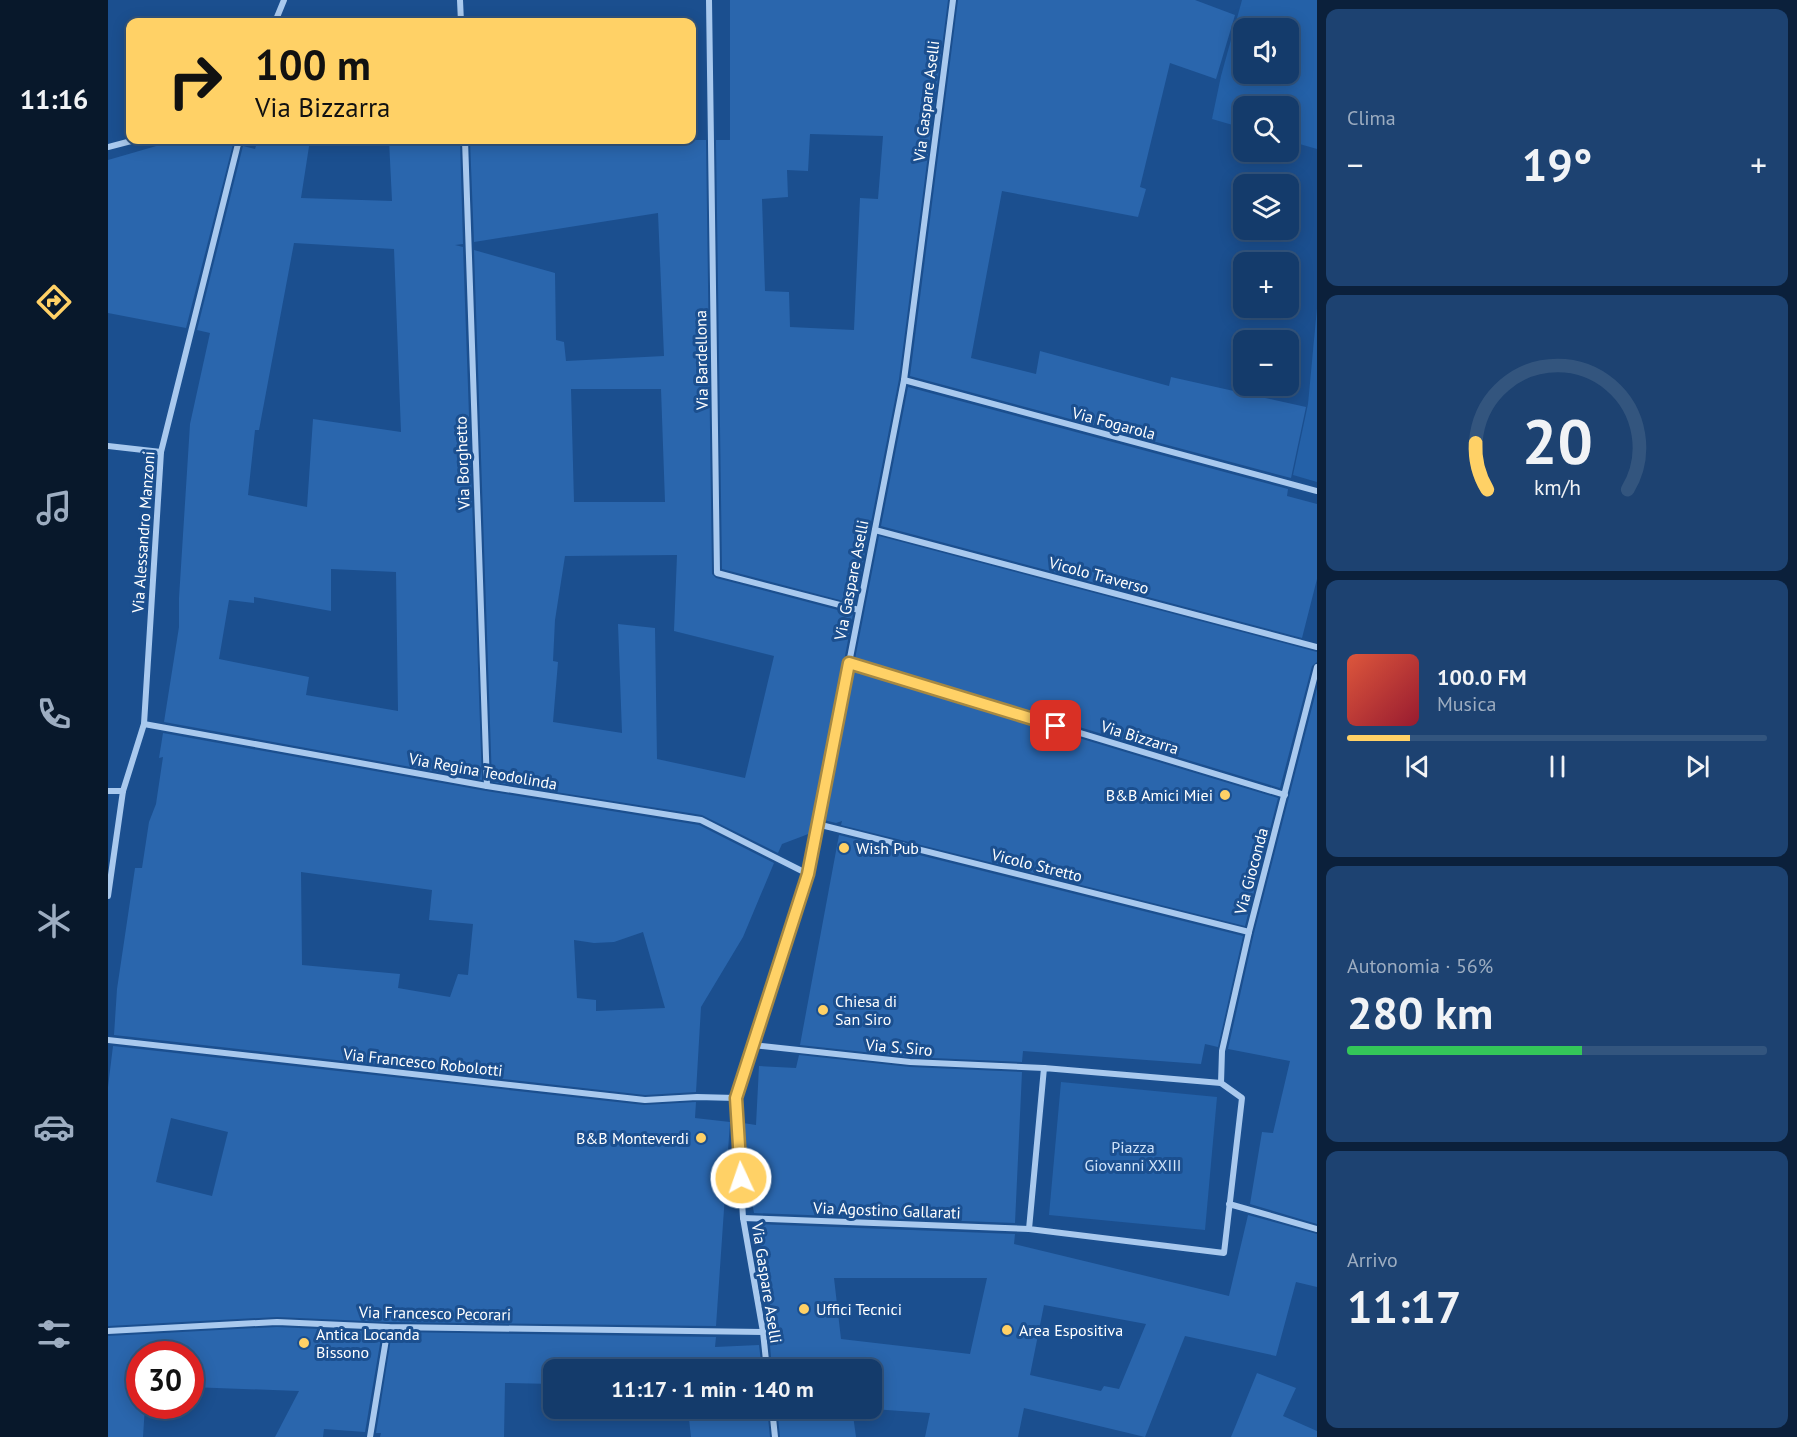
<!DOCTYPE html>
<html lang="it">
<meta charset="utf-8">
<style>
:root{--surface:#143b6b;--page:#1d4271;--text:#f1f3f6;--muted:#9dadc1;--line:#33557e;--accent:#ffd166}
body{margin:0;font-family:"PT Sans",sans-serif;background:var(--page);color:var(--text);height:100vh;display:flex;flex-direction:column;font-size:22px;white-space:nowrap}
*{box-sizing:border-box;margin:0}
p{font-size:20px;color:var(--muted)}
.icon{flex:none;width:33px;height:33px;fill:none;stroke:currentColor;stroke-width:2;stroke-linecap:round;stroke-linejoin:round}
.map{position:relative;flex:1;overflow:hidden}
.drawer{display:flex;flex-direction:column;gap:9px;padding:9px;background:#0b203b;width:480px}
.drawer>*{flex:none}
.guide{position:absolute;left:18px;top:18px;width:570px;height:126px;border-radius:12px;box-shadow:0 3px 15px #0003,0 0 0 2px var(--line);background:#ffd166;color:#111;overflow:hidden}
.controls{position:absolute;left:1125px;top:18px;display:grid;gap:12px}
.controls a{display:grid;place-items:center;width:66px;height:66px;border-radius:12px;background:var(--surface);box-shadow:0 3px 15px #0003,0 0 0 2px var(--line);font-size:30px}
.speed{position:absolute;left:18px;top:1341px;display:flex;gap:12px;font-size:30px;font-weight:700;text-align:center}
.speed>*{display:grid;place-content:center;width:78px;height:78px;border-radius:50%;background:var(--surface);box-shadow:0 3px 15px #0003,0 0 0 2px var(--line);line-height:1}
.speed .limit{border:9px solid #d22;background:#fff;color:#111}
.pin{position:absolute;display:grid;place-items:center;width:51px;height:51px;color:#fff;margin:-26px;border-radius:12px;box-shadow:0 3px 9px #0006}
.me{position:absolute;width:66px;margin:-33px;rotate:357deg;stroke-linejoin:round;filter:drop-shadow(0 0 4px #0008)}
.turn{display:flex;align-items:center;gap:21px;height:126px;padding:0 30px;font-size:27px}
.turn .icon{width:78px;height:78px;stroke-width:2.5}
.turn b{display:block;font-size:42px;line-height:51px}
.big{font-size:45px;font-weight:700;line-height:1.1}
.drawer .widget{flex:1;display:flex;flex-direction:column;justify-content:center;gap:9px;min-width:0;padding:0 21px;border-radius:12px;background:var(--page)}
.drawer .dial{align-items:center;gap:0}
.dial svg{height:156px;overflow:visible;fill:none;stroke:var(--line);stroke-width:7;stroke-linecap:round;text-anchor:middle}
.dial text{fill:var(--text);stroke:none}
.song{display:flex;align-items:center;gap:18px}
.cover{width:72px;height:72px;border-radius:9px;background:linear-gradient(135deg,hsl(10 70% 55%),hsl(350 70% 35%))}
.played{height:6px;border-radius:3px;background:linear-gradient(90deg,var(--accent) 15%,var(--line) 15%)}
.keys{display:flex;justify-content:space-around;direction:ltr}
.heat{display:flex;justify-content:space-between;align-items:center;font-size:33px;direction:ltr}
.charge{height:9px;border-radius:4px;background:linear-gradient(90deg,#34c759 56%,var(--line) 0)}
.trip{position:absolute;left:435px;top:1359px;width:339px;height:60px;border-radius:12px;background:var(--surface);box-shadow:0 3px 15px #0003,0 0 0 2px var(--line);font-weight:700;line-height:60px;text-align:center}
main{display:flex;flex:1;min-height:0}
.tabs{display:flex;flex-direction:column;width:108px;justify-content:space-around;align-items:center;background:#08182b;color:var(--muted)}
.tabs .icon{width:42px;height:42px}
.tabs .selected{color:var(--accent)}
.tabs b{font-size:27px;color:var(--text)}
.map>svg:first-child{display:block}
.green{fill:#2461a8;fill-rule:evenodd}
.building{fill:#2a66ad;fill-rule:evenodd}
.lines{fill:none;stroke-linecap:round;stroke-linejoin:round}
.street{stroke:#a9c9ee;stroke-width:6}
.route-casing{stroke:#a68842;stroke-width:15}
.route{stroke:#ffd166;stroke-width:10}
.poi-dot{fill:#ffd166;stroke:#1b4f8f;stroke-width:2}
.labels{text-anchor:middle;stroke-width:6;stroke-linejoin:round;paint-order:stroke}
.street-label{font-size:16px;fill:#fff;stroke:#1b4f8f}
.poi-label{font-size:16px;fill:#fff;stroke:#1b4f8f;text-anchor:start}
.park-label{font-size:16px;fill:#cfe3fa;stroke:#1b4f8f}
</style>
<main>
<nav class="tabs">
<b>11:16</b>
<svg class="icon selected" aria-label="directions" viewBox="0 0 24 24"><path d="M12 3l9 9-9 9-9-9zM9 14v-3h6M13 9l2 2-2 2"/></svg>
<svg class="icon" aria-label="music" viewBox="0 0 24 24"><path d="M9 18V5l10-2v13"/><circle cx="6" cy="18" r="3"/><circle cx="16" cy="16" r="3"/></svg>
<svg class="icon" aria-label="phone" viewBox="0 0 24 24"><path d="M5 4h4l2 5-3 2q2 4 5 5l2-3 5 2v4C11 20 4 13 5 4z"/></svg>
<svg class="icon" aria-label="climate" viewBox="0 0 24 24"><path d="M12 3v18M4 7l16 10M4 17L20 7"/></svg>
<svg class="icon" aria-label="car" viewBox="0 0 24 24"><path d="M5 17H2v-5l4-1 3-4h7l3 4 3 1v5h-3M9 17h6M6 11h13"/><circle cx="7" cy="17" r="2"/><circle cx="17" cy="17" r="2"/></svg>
<svg class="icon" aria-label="filters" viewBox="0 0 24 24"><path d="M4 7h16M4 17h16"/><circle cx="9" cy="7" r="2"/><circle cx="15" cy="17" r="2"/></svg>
</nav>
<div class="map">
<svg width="1209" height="1437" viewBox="0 0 1209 1437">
<rect width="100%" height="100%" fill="#1b4f8f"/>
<g class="green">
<path d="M1134,0h75v149l-28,-8 -1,-35h-44l-1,22 -31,-9 9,-43zM1136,28h44v46h-44z"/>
<polygon points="1209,308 1209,482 1185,475 1200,404"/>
<polygon points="953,1082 1109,1097 1097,1230 941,1215"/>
</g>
<g class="building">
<path d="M622,0h218l-49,379 -44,225 -133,-35 -6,-429h14zM702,134l73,2 -5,63 -18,-1 -6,132 -64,-3 -1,-35 -24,-1 -3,-92 26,-2 -1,-27 21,1z"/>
<polygon points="850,0 1087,0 1127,15 1108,79 1062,63 1032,187 1038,189 1030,217 894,191 863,358 928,374 932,351 1061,386 1063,377 1198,407 1183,478 802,376"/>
<polygon points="69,140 105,140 125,144 78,328 0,313 0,160"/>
<path d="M150,140h52l-9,58 91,3 -3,-61h71l3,104 -8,1 8,2 19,533 -318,-58 15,-95v-29l11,-174 20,-91 -13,-3 46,-184 12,3zM186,243l100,6 7,183 -88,-13 -6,88 -59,-12 7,-65h4zM223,569l65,3 2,139 -92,-16 3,-18 -90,-18 10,-59 25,3v-6l77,14z"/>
<path d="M362,140h236l6,434 4,4 137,36 -42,219 -29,11 -4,9 -76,-38 -210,-33 -18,-532 81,23 1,67 8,2 2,19 98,-5 -6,-143 -184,29zM463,389h90l4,113h-91zM569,555l-3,76 100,25 -29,122 -88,-19 -2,-131 -37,-4 4,109 -69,-11 5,-60 -5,-1 2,-41 10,-64z"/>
<polygon points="800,387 1180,489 1179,496 1209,504 1209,579 1194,638 773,526"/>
<polygon points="771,536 1209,652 1209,662 1204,666 1172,788 747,659"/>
<polygon points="745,670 1170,798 1137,926 733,825 734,821 728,823 716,820"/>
<polygon points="1209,688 1209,1224 1142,1204 1154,1132 1165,1133 1182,1061 1120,1049 1146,933"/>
<path d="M55,733l323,58 213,34 75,38 -31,74 -42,70 -5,85 -51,3 -531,-60 3,-46 18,-121h7l7,-46 7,-18 7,-47 -4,1zM193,872l131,18 -3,30 44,4 -5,51 -10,-1 -8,23 -52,-9 2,-14 -98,-9zM535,932l22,76 -69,3v-11l-19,-2 -3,-58 20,3 20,-1z"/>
<polygon points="731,835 1135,936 1110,1047 1097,1044 1093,1064 915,1051 914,1062 802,1057 692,1045"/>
<path d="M5,1046l531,59 52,-3 -1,16 35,4 -14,204 -328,-4 -111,-5 -169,9v-239zM63,1118l57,14 -16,64 -56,-14z"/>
<polygon points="691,1055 802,1067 914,1072 907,1223 646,1213 637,1164 635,1123 648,1125 651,1066 688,1068"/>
<path d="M1140,1215l69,19v53l-21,-5 -20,74 -91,-20 -40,101 -121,-29 -6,29h-93l5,-24 -72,-5h14v-38h-100l-2,-25h7l-21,-121 259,10 -1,10 215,52zM726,1278h153l-17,76 -129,-15zM936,1305l102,19 -27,65 -15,-3 -3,5 -71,-16z"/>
<polygon points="169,1327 274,1332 257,1432 216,1429 215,1437 167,1437 191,1391 82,1387 82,1354 32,1354 32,1406 37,1406 35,1437 0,1437 0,1336"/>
<polygon points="284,1332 608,1337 607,1347 651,1345 654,1370 446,1370 446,1384 397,1383 396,1437 272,1437 273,1433 268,1433"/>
<polygon points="1149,1373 1188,1388 1175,1416 1209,1431 1209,1437 1123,1437"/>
<polygon points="659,1408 662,1437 583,1437 580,1410 490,1408"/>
<polygon points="669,1408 744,1408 748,1437 672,1437"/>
</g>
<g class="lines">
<g class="street">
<polyline points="352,0 353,22"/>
<polyline points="601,0 609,573 751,610"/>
<polyline points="167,22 176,0"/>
<polyline points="357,140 379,786"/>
<polyline points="0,147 27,140"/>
<polyline points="796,380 1209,491"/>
<polyline points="0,446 53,452"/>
<polyline points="767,530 1209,647"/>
<polyline points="741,663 1177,795"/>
<polyline points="36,724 379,786 593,820 700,874"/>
<polyline points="0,791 15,791"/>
<polyline points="709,824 1141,932"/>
<polyline points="0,896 15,791 36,724 53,452 131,140"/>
<polyline points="0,1040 537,1100 589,1097 628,1098"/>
<polyline points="645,1045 802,1062 936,1068"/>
<polygon points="936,1068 1113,1083 1134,1098 1116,1253 921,1229"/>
<polyline points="1113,1083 1114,1051 1141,932 1209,667"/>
<polyline points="1121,1204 1209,1229"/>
<polyline points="635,1218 921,1229"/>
<polyline points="0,1331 169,1322 280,1327 655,1332"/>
<polyline points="659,1370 655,1332 635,1218 628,1098 700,874 796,380 845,0"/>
<polyline points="664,1408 667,1437"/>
<polyline points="262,1437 280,1327"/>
</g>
</g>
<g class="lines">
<defs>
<polyline id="route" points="633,1178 628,1098 700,874 741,663 948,726"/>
</defs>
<use href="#route" class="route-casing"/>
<use href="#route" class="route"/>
</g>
<g class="poi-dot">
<circle cx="1117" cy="795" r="6"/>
<circle cx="736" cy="848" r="6"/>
<circle cx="715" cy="1010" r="6"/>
<circle cx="593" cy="1138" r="6"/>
<circle cx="696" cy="1309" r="6"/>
<circle cx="899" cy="1330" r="6"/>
<circle cx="196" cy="1343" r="6"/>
</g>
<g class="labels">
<g class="street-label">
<text transform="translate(818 101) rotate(-83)" y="6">Via Gaspare Aselli</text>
<text transform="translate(593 360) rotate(-91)" y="6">Via Bardellona</text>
<text transform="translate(1006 423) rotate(15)" y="6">Via Fogarola</text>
<text transform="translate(354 463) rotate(-92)" y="6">Via Borghetto</text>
<text transform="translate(35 532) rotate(-86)" y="6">Via Alessandro Manzoni</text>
<text transform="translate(991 575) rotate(15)" y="6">Vicolo Traverso</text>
<text transform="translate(743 580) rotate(-79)" y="6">Via Gaspare Aselli</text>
<text transform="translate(1032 737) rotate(17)" y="6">Via Bizzarra</text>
<text transform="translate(375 771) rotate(10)" y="6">Via Regina Teodolinda</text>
<text transform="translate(929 865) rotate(14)" y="6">Vicolo Stretto</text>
<text transform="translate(1143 871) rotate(-75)" y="6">Via Gioconda</text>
<text transform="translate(791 1047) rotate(5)" y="6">Via S. Siro</text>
<text transform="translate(315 1062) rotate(6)" y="6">Via Francesco Robolotti</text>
<text transform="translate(779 1210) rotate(2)" y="6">Via Agostino Gallarati</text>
<text transform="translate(659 1283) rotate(81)" y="6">Via Gaspare Aselli</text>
<text transform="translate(327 1313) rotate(1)" y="6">Via Francesco Pecorari</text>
</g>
<g class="poi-label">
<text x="1105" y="801" text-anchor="end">B&amp;B Amici Miei</text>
<text x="748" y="854">Wish Pub</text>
<text x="727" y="1007">Chiesa di<tspan x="727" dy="18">San Siro</tspan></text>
<text x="581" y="1144" text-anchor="end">B&amp;B Monteverdi</text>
<text x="708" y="1315">Uffici Tecnici</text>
<text x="911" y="1336">Area Espositiva</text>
<text x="208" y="1340">Antica Locanda<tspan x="208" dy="18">Bissono</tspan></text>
</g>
<g class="park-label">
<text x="1025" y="1153">Piazza<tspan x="1025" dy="18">Giovanni XXIII</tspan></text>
</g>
</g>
</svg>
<div class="controls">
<a><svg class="icon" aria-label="sound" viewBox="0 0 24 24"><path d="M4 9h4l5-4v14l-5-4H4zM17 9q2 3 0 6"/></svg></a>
<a><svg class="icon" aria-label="search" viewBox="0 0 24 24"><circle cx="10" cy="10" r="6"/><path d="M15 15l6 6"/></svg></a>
<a><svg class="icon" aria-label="layers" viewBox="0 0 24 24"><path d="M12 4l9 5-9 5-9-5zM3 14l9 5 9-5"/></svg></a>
<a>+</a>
<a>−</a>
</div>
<div class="speed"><div class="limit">30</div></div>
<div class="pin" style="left:948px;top:726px;background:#d93025"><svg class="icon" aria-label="arrive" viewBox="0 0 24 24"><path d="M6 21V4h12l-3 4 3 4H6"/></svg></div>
<svg class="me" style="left:633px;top:1178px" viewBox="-20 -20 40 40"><circle r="17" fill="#ffd166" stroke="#fff" stroke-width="3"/><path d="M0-11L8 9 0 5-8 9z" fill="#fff"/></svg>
<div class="trip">11:17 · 1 min · 140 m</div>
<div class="guide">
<div class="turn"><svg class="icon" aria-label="right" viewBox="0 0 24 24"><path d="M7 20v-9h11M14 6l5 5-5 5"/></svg><div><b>100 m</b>Via Bizzarra</div></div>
</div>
</div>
<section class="drawer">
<div class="widget"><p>Clima</p>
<div class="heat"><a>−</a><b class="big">19°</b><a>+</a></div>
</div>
<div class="widget dial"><svg viewBox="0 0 100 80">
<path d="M14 69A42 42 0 1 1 86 69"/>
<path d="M14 69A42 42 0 0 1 8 45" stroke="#ffd166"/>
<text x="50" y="56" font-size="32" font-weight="700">20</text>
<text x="50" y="72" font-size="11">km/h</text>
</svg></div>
<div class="widget">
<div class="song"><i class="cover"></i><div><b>100.0 FM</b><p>Musica</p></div></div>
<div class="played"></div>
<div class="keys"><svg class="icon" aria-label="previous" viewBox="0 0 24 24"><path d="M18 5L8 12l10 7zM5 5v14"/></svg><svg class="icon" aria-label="pause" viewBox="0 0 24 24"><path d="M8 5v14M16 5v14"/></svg><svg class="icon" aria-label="next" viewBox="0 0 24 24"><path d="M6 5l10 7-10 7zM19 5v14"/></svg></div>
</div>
<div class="widget"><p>Autonomia · 56%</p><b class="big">280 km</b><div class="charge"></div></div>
<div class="widget"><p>Arrivo</p><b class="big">11:17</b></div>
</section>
</main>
